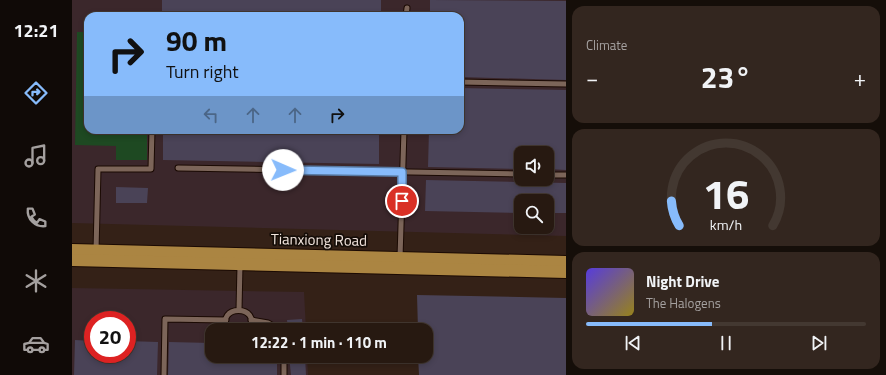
<!DOCTYPE html>
<meta charset="utf-8">
<style>
:root{--surface:#271911;--page:#33261f;--text:#f1f3f6;--muted:#a4a09f;--line:#433831;--accent:#87bbfb}
body{margin:0;font-family:"Titillium Web",sans-serif;background:var(--page);color:var(--text);height:100vh;display:flex;flex-direction:column;font-size:15px;white-space:nowrap}
*{box-sizing:border-box;margin:0}
p{font-size:13px;color:var(--muted)}
.icon{flex:none;width:22px;height:22px;fill:none;stroke:currentColor;stroke-width:2;stroke-linecap:round;stroke-linejoin:round}
.map{position:relative;flex:1;overflow:hidden}
.details{display:flex;flex-direction:column;gap:6px;padding:6px;background:#150e09;width:320px}
.details>*{flex:none}
.top-card{position:absolute;left:12px;top:12px;width:380px;height:122px;border-radius:12px;box-shadow:0 2px 6px #0003,0 0 0 1px var(--line);background:#87bbfb;color:#111;overflow:hidden}
.fabs{position:absolute;left:442px;top:146px;display:grid;gap:8px}
.fabs a{display:grid;place-items:center;width:40px;height:40px;border-radius:8px;background:var(--surface);box-shadow:0 2px 6px #0003,0 0 0 1px var(--line);font-size:20px}
.speed{position:absolute;left:12px;top:311px;display:flex;gap:8px;font-size:20px;font-weight:700;text-align:center}
.speed>*{display:grid;place-content:center;width:52px;height:52px;border-radius:50%;background:var(--surface);box-shadow:0 2px 6px #0003,0 0 0 1px var(--line);line-height:1}
.speed .limit{border:6px solid #d22;background:#fff;color:#111}
.pin{position:absolute;display:grid;place-items:center;width:34px;height:34px;color:#fff;margin:-17px;border:2px solid #fff;border-radius:50%;box-shadow:0 1px 4px #0007}
.me{position:absolute;width:44px;margin:-22px;rotate:91deg;stroke-linejoin:round;filter:drop-shadow(0 0 3px #0008)}
.turn{display:flex;align-items:center;gap:14px;height:84px;padding:0 16px;font-size:18px}
.turn .icon{width:52px;height:52px;stroke-width:2.5}
.turn b{display:block;font-size:28px;line-height:34px}
.lanes{display:flex;align-items:center;height:38px;padding:0 16px;background:#0003;justify-content:center;gap:20px;direction:ltr}
.lanes .off{opacity:.35}
.big{font-size:30px;font-weight:700;line-height:1.1}
.details .widget{flex:1;display:flex;flex-direction:column;justify-content:center;gap:6px;min-width:0;padding:0 14px;border-radius:12px;background:var(--page)}
.details .dial{align-items:center;gap:0}
.dial svg{height:104px;overflow:visible;fill:none;stroke:var(--line);stroke-width:7;stroke-linecap:round;text-anchor:middle}
.dial text{fill:var(--text);stroke:none}
.song{display:flex;align-items:center;gap:12px}
.cover{width:48px;height:48px;border-radius:6px;background:linear-gradient(135deg,hsl(250 70% 55%),hsl(50 70% 35%))}
.played{height:4px;border-radius:2px;background:linear-gradient(90deg,var(--accent) 45%,var(--line) 45%)}
.keys{display:flex;justify-content:space-around;direction:ltr}
.heat{display:flex;justify-content:space-between;align-items:center;font-size:22px;direction:ltr}
.trip{position:absolute;left:133px;top:323px;width:228px;height:40px;border-radius:12px;background:var(--surface);box-shadow:0 2px 6px #0003,0 0 0 1px var(--line);font-weight:700;line-height:40px;text-align:center}
main{display:flex;flex:1;min-height:0}
.dock{display:flex;flex-direction:column;width:72px;justify-content:space-around;align-items:center;background:#100a07;color:var(--muted)}
.dock .icon{width:28px;height:28px}
.dock .current{color:var(--accent)}
.dock b{font-size:18px;color:var(--text)}
.map>svg:first-child{display:block}
.industrial{fill:#3b272b;fill-rule:evenodd}
.green{fill:#1e4922}
.building{fill:#4a4357}
.lines{fill:none;stroke-linecap:round;stroke-linejoin:round}
.lane-casing{stroke:#1b0a03;stroke-width:7}
.primary-casing{stroke:#1b0a03;stroke-width:14}
.lane{stroke:#7c6559;stroke-width:5}
.primary{stroke:#ab8542;stroke-width:12}
.route-casing{stroke:#587aa3;stroke-width:10}
.route{stroke:#87bbfb;stroke-width:7}
.labels{text-anchor:middle;stroke-width:3.5;stroke-linejoin:round;paint-order:stroke}
.street-label{font-size:15px;fill:#f3e6df;stroke:#150d08}
</style>
<main>
<nav class="dock">
<b>12:21</b>
<svg class="icon current" aria-label="directions" viewBox="0 0 24 24"><path d="M12 3l9 9-9 9-9-9zM9 14v-3h6M13 9l2 2-2 2"/></svg>
<svg class="icon" aria-label="music" viewBox="0 0 24 24"><path d="M9 18V5l10-2v13"/><circle cx="6" cy="18" r="3"/><circle cx="16" cy="16" r="3"/></svg>
<svg class="icon" aria-label="phone" viewBox="0 0 24 24"><path d="M5 4h4l2 5-3 2q2 4 5 5l2-3 5 2v4C11 20 4 13 5 4z"/></svg>
<svg class="icon" aria-label="climate" viewBox="0 0 24 24"><path d="M12 3v18M4 7l16 10M4 17L20 7"/></svg>
<svg class="icon" aria-label="car" viewBox="0 0 24 24"><path d="M5 17H2v-5l4-1 3-4h7l3 4 3 1v5h-3M9 17h6M6 11h13"/><circle cx="7" cy="17" r="2"/><circle cx="17" cy="17" r="2"/></svg>
</nav>
<div class="map">
<svg width="494" height="375" viewBox="0 0 494 375">
<rect width="100%" height="100%" fill="#342117"/>
<g class="industrial">
<path d="M0,0h494v236l-494,-13zM16,16h372v114h-372zM449,153h26v26h-26zM449,201h26v26h-26z"/>
<path d="M0,288l232,4 2,38h-94v26h95l1,19h-236zM21,320h34v34h-34z"/>
</g>
<polygon class="green" points="5,32 16,32 16,130 75,130 75,160 44,160 44,146 3,145"/>
<g class="building">
<rect x="90" y="0" width="219" height="16"/>
<polygon points="358,0 494,1 494,80 388,77 388,16 358,16"/>
<polygon points="388,88 494,90 494,170 475,169 475,153 449,153 449,169 356,167 357,130 388,130"/>
<polygon points="91,130 307,130 307,164 91,160"/>
<polygon points="354,180 494,183 494,213 475,213 475,201 449,201 449,213 353,211"/>
<polygon points="44,187 76,188 75,203 44,203"/>
<polygon points="345,295 494,298 494,375 347,375 346,356 354,356 354,330 346,330"/>
<polygon points="230,319 231,330 216,330 215,320"/>
<polygon points="3,340 21,341 21,354 55,354 55,341 86,342 85,375 2,375"/>
<polygon points="97,342 140,343 140,356 205,356 205,375 96,375"/>
<polygon points="217,356 233,356 234,375 219,375"/>
</g>
<g class="lines">
<defs>
<g id="lane">
<polyline points="334,16 335,8"/>
<polyline points="388,82 494,84"/>
<polyline points="106,168 449,174"/>
<polyline points="475,175 494,175"/>
<polyline points="24,251 26,169 79,169 80,130"/>
<polyline points="328,258 332,130"/>
<polyline points="167,310 168,265"/>
<polyline points="179,320 196,323 208,330"/>
<path d="M156,330c-14,-26 35,-26 21,0"/>
<polyline points="92,375 93,319 154,320"/>
<polyline points="212,375 212,356"/>
</g>
<g id="primary">
<polyline points="0,250 494,262"/>
<polyline points="0,260 494,272"/>
</g>
</defs>
<use href="#lane" class="lane-casing"/>
<use href="#primary" class="primary-casing"/>
<use href="#lane" class="lane"/>
<use href="#primary" class="primary"/>
</g>
<g class="lines">
<defs>
<polyline id="route" points="211,170 330,172 330,201"/>
</defs>
<use href="#route" class="route-casing"/>
<use href="#route" class="route"/>
</g>
<g class="labels">
<g class="street-label">
<text transform="translate(247 240) rotate(1)" y="5">Tianxiong Road</text>
</g>
</g>
</svg>
<div class="fabs">
<a><svg class="icon" aria-label="sound" viewBox="0 0 24 24"><path d="M4 9h4l5-4v14l-5-4H4zM17 9q2 3 0 6"/></svg></a>
<a><svg class="icon" aria-label="search" viewBox="0 0 24 24"><circle cx="10" cy="10" r="6"/><path d="M15 15l6 6"/></svg></a>
</div>
<div class="speed"><div class="limit">20</div></div>
<div class="pin" style="left:330px;top:201px;background:#d93025"><svg class="icon" aria-label="arrive" viewBox="0 0 24 24"><path d="M6 21V4h12l-3 4 3 4H6"/></svg></div>
<svg class="me" style="left:211px;top:170px" viewBox="-20 -20 40 40"><circle r="19" fill="#fff"/><path d="M0-13L10 11 0 6-10 11z" fill="#87bbfb"/></svg>
<div class="trip">12:22 · 1 min · 110 m</div>
<div class="top-card">
<div class="turn"><svg class="icon" aria-label="right" viewBox="0 0 24 24"><path d="M7 20v-9h11M14 6l5 5-5 5"/></svg><div><b>90 m</b>Turn right</div></div>
<div class="lanes"><svg class="icon off" aria-label="left" viewBox="0 0 24 24"><path d="M17 20v-9H6M10 6l-5 5 5 5"/></svg><svg class="icon off" aria-label="ahead" viewBox="0 0 24 24"><path d="M12 20V5M6 11l6-6 6 6"/></svg><svg class="icon off" aria-label="ahead" viewBox="0 0 24 24"><path d="M12 20V5M6 11l6-6 6 6"/></svg><svg class="icon" aria-label="right" viewBox="0 0 24 24"><path d="M7 20v-9h11M14 6l5 5-5 5"/></svg></div>
</div>
</div>
<section class="details">
<div class="widget"><p>Climate</p>
<div class="heat"><a>−</a><b class="big">23°</b><a>+</a></div>
</div>
<div class="widget dial"><svg viewBox="0 0 100 80">
<path d="M14 69A42 42 0 1 1 86 69"/>
<path d="M14 69A42 42 0 0 1 8 50" stroke="#87bbfb"/>
<text x="50" y="56" font-size="32" font-weight="700">16</text>
<text x="50" y="72" font-size="11">km/h</text>
</svg></div>
<div class="widget">
<div class="song"><i class="cover"></i><div><b>Night Drive</b><p>The Halogens</p></div></div>
<div class="played"></div>
<div class="keys"><svg class="icon" aria-label="previous" viewBox="0 0 24 24"><path d="M18 5L8 12l10 7zM5 5v14"/></svg><svg class="icon" aria-label="pause" viewBox="0 0 24 24"><path d="M8 5v14M16 5v14"/></svg><svg class="icon" aria-label="next" viewBox="0 0 24 24"><path d="M6 5l10 7-10 7zM19 5v14"/></svg></div>
</div>
</section>
</main>
